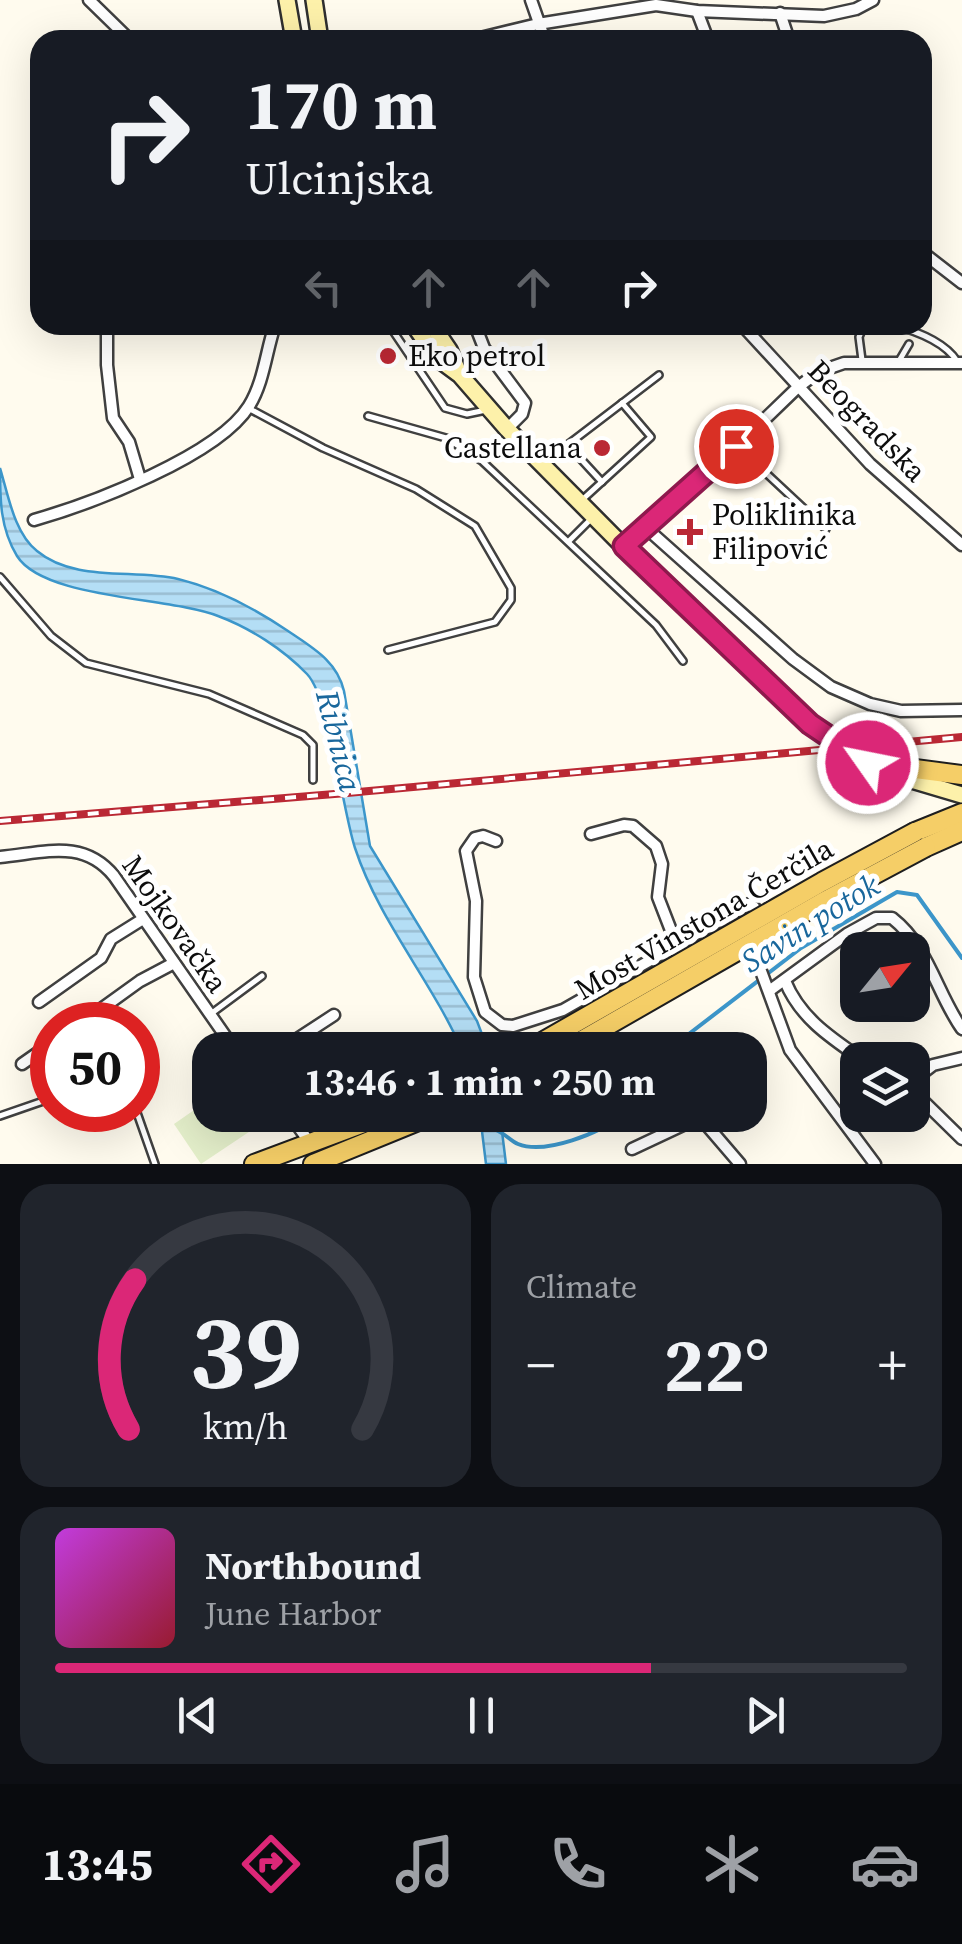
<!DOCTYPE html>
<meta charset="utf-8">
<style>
:root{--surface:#171b24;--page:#20242c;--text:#f1f3f6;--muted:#9ea1a6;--line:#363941;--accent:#db2777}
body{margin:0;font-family:"Source Serif 4",serif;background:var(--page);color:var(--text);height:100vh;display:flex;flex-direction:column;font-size:38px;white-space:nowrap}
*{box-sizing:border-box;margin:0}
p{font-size:32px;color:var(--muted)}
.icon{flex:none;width:55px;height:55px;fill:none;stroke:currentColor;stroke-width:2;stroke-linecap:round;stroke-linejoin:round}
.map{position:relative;height:1164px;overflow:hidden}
.drawer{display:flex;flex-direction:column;gap:20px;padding:20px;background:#0d0f14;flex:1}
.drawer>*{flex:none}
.banner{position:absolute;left:30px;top:30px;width:902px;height:305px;border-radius:30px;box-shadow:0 10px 40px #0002;background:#171b24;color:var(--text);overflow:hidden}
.needle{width:65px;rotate:60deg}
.controls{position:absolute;left:840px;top:932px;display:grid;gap:20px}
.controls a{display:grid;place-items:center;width:90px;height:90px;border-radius:20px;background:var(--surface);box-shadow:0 10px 40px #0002;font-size:50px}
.speed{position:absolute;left:30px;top:1002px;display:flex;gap:20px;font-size:50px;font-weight:700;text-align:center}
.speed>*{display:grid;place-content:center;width:130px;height:130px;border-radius:50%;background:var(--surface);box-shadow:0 10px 40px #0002;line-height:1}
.speed .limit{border:15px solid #d22;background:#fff;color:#111}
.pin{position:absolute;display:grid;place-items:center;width:85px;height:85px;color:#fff;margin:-42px;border:5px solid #fff;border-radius:50%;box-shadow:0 2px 10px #0007}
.me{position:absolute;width:110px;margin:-55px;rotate:303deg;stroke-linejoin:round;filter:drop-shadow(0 0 8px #0008)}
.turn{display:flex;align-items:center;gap:35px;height:210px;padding:0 50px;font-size:45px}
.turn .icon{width:130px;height:130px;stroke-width:2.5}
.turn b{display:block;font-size:70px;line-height:85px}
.lanes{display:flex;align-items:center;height:95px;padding:0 50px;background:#0003;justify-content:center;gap:50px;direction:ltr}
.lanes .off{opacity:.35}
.big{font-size:75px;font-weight:700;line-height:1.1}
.drawer .card{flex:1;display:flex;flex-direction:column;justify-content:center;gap:15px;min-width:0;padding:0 35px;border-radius:30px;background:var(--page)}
.drawer .dial{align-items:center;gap:0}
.dial svg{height:260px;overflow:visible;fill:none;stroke:var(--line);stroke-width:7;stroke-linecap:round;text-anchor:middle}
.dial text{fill:var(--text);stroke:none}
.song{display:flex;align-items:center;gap:30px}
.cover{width:120px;height:120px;border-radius:15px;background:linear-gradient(135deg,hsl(290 70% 55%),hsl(350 70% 35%))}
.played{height:10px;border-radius:5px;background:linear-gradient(90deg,var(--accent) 70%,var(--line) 70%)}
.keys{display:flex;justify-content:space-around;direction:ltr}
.heat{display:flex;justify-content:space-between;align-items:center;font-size:55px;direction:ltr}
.drawer .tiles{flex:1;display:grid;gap:20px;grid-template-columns:1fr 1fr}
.card:last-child{grid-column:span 2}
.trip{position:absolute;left:192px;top:1032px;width:575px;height:100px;border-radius:30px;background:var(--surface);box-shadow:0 10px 40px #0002;font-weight:700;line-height:100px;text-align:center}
.dock{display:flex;height:160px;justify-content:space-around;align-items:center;background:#090b0e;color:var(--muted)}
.dock .icon{width:70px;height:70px}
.dock .on{color:var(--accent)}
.dock b{font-size:45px;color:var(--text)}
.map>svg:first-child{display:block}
.pitch{fill:#e4efca}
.water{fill:url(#water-rules);stroke:#3c96ca;stroke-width:2.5}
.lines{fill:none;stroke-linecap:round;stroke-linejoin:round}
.stream{stroke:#3c96ca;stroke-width:4}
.lane-casing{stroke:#404040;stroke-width:10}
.street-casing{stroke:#404040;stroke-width:15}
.secondary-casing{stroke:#2f2f2f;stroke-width:20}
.primary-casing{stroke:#1e1e1e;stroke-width:22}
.lane{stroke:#fff;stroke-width:5}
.street{stroke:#fff;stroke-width:10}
.secondary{stroke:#fdf1aa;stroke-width:15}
.primary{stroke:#f5ce67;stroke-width:18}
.rail-casing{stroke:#ba2834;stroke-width:8}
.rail{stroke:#fff;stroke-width:4;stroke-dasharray:11;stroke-linecap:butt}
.primary-bridge-casing{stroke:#1e1e1e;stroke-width:22;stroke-linecap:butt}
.primary-bridge{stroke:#f5ce67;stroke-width:18}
.route-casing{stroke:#8e194d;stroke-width:25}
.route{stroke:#db2777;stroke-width:18}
.poi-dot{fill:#ba2834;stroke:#fff;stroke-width:4}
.labels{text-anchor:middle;stroke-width:10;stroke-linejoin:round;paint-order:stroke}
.poi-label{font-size:30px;fill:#0d0d0d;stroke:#fff;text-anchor:start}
.street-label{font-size:30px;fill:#0d0d0d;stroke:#fff}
.water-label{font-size:32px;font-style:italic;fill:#19679c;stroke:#fff}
</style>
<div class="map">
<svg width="962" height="1164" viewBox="0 0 962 1164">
<defs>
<pattern id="water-rules" width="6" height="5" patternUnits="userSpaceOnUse" patternTransform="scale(2.5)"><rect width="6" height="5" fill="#b4def5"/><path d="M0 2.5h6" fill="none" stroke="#9abdd1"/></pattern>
</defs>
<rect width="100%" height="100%" fill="#fffbee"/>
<polygon class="pitch" points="210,1099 210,1115 273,1116 201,1164 174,1124"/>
<g class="water">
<path d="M0,468c8,26 14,65 37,83 37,31 96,18 141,28 41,10 76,29 110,52 25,17 49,30 56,60l26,155 107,175 11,29h-26c-31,-70 -83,-129 -107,-202 -13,-39 -25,-150 -48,-174 -24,-25 -57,-46 -89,-58 -49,-19 -174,-17 -201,-60 -17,-28 -17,-57 -17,-88z"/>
<polygon points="480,1115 500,1115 506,1164 486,1164"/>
</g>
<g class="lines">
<g class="stream">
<polyline points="668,1050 801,948 897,892 917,895 962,958"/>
<path d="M498,1131c7,3 13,10 20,13 27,11 83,-11 103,-29"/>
</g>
<defs>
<g id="lane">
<polyline points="389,325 445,408 467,414 486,410"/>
<path d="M893,325c23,6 51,16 64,36"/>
<polyline points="862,360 859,337 864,325"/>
<polyline points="899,361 909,344"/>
<polyline points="248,408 323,448 416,489 475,526 511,588 511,600 495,622 388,650"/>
<polyline points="368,416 446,438 482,461 656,625 683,661"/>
<polyline points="568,445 602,482"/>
<polyline points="739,448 826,529"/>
<polyline points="545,462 659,375"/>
<polyline points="582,500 651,437 622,403"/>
<polyline points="569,541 592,518"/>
<polyline points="0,577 51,636 86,663 209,694 303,735 313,745 313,780"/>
<polyline points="212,1013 262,976"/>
<polyline points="136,1110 155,1164"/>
<polyline points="0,1116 52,1098"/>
</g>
<g id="street">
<polyline points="89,0 130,40"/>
<polyline points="531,0 545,40"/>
<polyline points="697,11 708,40"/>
<polyline points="780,13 789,40"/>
<polyline points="472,40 538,24 656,5 697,11 824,16 856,9 873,0"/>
<polyline points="922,252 962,283"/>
<polyline points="107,325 107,365 113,418 129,442 140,479"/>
<polyline points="475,325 484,348 525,403 522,414 507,429"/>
<polyline points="742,325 870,464 962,545"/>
<path d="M34,520c56,-16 184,-64 215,-114 15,-24 17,-55 26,-81"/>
<polyline points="645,527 793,659 831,687 870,704 901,711 962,710"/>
<polyline points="624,547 708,474 797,388 818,372 844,363 962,363"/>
<polyline points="591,834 624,825 633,826 656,846 662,864 658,897 677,946"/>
<polyline points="496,841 483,836 475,838 466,851 476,901 474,977 485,1012 502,1025 513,1026 563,1010 749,904 754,907 756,923"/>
<path d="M0,857c44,-4 83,-19 114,19l121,174"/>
<polyline points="757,940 758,963 790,1050 875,1164"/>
<path d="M785,981c15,37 46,57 78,79"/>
<path d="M769,991l78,-57 29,-16h16c37,29 44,74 70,111"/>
<polyline points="39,1002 101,958 111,939 143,919"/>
<polyline points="79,1025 140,981 174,963"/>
<polyline points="264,1050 285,1047 334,1015"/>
<polyline points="22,1064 52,1043"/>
<polyline points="912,1081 933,1065 962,1058"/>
<polyline points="912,1090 962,1139"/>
<polyline points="290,1115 310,1143"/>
<polyline points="698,1115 740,1164"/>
<polyline points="632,1149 698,1118"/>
</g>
<g id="secondary">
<polyline points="287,0 294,40"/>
<polyline points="314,0 320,40"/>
<polyline points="414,325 437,358 460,375 507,429 624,547 810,723 869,763 898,776 962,795"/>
<polyline points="432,325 449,350 458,371"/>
</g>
<g id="primary">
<polyline points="869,763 962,775"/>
<polyline points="915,832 962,813"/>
<polyline points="926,847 962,831"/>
<polyline points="254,1164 385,1115"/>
<polyline points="313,1164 433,1115"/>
</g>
</defs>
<use href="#lane" class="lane-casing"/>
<use href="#street" class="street-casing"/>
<use href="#secondary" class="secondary-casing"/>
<use href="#primary" class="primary-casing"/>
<use href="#lane" class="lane"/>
<use href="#street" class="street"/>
<use href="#secondary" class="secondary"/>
<use href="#primary" class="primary"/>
<defs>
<polyline id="rail" points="0,821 347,793 962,737"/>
</defs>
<use href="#rail" class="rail-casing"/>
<use href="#rail" class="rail"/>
<defs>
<g id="primary-bridge">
<polyline points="528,1050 822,882 915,832"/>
<polyline points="565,1050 821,903 926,847"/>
</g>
</defs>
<use href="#primary-bridge" class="primary-bridge-casing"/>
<use href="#primary-bridge" class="primary-bridge"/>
</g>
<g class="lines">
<defs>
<polyline id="route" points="736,446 624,546 810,724 868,763"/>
</defs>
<use href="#route" class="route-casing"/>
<use href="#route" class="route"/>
</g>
<g class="poi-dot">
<circle cx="388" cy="356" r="10"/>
<circle cx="602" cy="448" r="10"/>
<path d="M685 517h10v10h10v10h-10v10h-10v-10h-10v-10h10z"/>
</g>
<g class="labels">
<g class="poi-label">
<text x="408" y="366">Eko petrol</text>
<text x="582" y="458" text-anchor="end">Castellana</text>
<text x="712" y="525">Poliklinika<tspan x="712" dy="34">Filipović</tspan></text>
</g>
<g class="street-label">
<text transform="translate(867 421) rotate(46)" y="10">Beogradska</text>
<text transform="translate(704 919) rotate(-30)" y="10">Most Vinstona Čerčila</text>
<text transform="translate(175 924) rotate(55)" y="10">Mojkovačka</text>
</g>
<g class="water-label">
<text transform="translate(339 741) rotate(76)" y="11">Ribnica</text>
<text transform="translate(810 923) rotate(-32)" y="11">Savin potok</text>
</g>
</g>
</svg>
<div class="controls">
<a><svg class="needle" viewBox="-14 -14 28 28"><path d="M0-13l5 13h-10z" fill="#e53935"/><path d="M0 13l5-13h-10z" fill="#9ea1a6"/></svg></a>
<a><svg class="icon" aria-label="layers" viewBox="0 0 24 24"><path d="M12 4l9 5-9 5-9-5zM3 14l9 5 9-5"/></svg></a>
</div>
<div class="speed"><div class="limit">50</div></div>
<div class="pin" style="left:736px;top:446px;background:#d93025"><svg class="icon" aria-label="arrive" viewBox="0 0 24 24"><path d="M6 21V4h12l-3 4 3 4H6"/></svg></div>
<svg class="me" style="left:868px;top:763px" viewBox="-20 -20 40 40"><circle r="17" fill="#db2777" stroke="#fff" stroke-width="3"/><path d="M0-11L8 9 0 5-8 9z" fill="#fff"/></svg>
<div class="trip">13:46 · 1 min · 250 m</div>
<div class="banner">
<div class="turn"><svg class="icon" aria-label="right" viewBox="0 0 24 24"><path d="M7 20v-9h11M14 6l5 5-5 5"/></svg><div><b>170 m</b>Ulcinjska</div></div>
<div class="lanes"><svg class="icon off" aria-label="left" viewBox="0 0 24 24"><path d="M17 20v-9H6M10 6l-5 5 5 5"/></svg><svg class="icon off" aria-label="ahead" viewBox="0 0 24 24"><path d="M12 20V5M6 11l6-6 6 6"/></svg><svg class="icon off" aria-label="ahead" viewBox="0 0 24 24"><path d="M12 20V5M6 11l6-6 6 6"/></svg><svg class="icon" aria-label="right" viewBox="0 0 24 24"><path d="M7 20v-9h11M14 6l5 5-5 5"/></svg></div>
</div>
</div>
<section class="drawer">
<div class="tiles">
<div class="card dial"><svg viewBox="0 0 100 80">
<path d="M14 69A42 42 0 1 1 86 69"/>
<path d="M14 69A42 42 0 0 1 16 23" stroke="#db2777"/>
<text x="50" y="56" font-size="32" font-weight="700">39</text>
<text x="50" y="72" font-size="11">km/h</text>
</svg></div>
<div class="card"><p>Climate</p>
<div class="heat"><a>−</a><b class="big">22°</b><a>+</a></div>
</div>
<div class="card">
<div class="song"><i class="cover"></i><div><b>Northbound</b><p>June Harbor</p></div></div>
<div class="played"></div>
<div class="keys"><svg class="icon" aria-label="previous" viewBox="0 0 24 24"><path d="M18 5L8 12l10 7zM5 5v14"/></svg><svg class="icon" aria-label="pause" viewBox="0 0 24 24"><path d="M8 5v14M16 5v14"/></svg><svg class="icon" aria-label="next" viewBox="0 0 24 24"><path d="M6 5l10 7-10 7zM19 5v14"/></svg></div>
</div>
</div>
</section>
<nav class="dock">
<b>13:45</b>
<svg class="icon on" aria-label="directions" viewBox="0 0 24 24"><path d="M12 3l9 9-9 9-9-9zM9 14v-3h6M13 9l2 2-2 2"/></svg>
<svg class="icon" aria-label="music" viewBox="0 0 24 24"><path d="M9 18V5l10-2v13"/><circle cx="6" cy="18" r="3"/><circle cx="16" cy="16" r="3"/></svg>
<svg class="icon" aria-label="phone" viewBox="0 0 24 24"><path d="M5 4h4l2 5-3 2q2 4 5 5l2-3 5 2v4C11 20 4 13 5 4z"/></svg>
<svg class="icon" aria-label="climate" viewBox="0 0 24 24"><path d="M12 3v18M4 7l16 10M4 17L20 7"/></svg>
<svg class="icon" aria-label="car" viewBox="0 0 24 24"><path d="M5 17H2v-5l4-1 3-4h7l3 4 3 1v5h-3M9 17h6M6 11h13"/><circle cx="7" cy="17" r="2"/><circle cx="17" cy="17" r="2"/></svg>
</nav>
